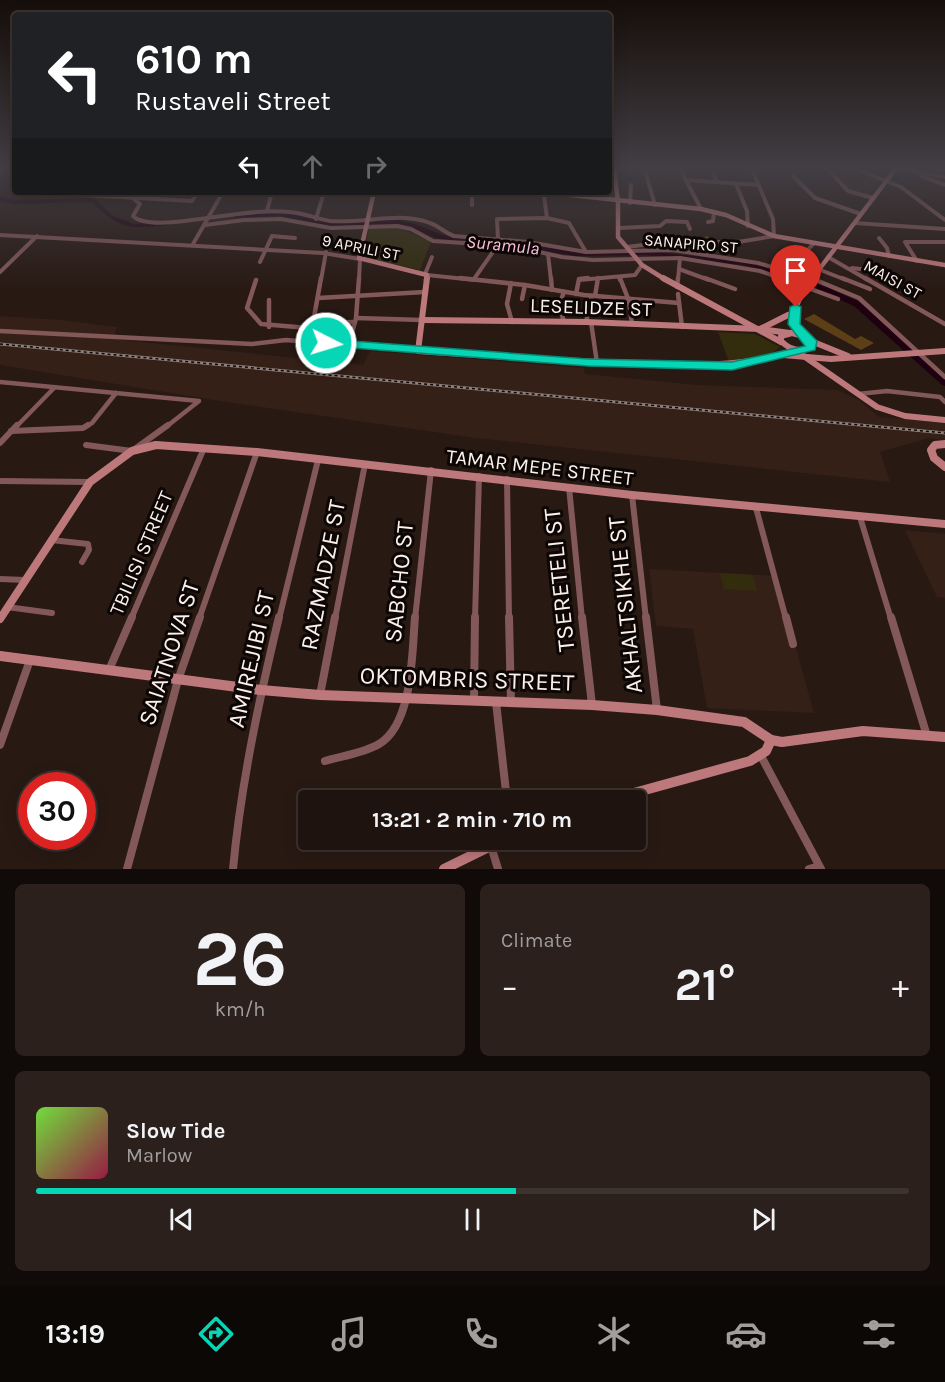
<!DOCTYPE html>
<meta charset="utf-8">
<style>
:root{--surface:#1e130e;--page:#2b201c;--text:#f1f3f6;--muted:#a19e9e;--line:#3c322e;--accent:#06d5b6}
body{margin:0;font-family:Karla,sans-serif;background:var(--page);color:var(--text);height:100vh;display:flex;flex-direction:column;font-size:22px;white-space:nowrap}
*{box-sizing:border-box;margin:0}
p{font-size:20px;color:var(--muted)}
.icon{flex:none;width:33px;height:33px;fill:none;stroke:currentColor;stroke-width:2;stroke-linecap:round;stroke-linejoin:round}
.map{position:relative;height:869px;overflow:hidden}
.details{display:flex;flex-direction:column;gap:15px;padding:15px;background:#100a08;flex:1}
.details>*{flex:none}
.banner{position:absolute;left:12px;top:12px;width:600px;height:183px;border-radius:6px;box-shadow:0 3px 15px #0003,0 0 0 2px var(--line);background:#202124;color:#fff;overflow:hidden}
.speed{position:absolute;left:18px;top:772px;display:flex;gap:12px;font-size:30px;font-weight:700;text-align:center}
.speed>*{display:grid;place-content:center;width:78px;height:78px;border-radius:50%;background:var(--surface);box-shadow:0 3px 15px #0003,0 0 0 2px var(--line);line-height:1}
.speed .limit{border:9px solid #d22;background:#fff;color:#111}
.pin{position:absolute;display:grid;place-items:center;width:51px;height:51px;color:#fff;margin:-62px -26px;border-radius:50% 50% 50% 0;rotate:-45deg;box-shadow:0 0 6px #0007}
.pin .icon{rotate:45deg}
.me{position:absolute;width:66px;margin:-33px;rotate:95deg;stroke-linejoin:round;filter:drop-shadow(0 0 4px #0008)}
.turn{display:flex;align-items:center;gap:21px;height:126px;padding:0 24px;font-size:27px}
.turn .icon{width:78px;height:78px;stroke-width:2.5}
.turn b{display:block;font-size:42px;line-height:51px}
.lanes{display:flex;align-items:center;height:57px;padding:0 24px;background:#0003;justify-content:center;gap:30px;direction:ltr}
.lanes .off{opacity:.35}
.big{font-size:45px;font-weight:700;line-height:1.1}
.details .card{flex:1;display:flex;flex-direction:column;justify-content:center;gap:9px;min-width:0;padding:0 21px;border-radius:9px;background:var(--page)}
.details .dial{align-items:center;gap:0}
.dial b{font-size:78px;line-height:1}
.song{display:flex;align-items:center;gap:18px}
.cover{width:72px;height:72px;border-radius:9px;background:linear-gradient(135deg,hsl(100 70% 55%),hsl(340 70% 35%))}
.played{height:6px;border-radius:3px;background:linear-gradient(90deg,var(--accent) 55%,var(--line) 55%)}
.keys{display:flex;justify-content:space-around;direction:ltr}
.heat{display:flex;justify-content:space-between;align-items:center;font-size:33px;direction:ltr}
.details .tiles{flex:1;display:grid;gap:15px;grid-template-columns:1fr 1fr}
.card:last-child{grid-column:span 2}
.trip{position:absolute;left:298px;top:790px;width:348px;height:60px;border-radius:6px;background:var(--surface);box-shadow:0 3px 15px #0003,0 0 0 2px var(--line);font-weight:700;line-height:60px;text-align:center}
.tabs{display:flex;height:96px;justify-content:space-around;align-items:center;background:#0c0806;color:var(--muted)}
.tabs .icon{width:42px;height:42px}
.tabs .current{color:var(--accent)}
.tabs b{font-size:27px;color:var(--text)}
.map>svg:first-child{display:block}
.built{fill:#352017}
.green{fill:#332c0d}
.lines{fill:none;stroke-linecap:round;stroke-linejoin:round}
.river{fill:#1f0010;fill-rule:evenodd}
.building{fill:#5c3e17}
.street-far3{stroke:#835859;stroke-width:4}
.street-far2{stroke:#835859;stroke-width:4.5}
.street-far1{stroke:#835859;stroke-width:6}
.street{stroke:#835859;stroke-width:8}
.secondary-far3{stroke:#bd787b;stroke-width:4.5}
.secondary-far2{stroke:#bd787b;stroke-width:6}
.secondary-far1{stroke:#bd787b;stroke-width:8}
.secondary{stroke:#bd787b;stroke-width:10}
.rail-casing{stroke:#8d807b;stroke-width:3}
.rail{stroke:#0c0604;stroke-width:1.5;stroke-dasharray:3;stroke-linecap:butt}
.route{fill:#06d5b6;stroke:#048a76;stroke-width:1.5}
.labels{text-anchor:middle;stroke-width:6;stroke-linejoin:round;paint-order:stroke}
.far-street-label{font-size:16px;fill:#fbf0ec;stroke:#0c0604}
.far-water-label{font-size:18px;font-style:italic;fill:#fec0dc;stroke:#0c0604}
.street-label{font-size:20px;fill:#fbf0ec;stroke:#0c0604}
.near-street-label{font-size:24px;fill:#fbf0ec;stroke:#0c0604}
</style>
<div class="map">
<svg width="945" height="869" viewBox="0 0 945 869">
<rect width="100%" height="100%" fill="#281913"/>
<g class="built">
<polygon points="645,167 677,167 683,180 659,180 658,177 649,177"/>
<polygon points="829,167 845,167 882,179 868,196 848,189"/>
<polygon points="0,316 60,320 117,327 113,339 363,365 370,351 584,368 585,374 697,385 837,390 859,400 879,417 945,423 945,440 929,438 880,452 890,482 476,438 220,401 0,365"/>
<polygon points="905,530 945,534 945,598 937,597"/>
<polygon points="649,569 776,576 814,713 707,708 693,629 656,626"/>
</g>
<g class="green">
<polygon points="398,227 431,242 420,270 365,257 368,228"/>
<polygon points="718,332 755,334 780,347 768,356 729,362"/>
<polygon points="720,573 753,575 757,591 724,589"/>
</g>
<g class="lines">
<g class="river">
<path d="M0,197l14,3 80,-2 19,18 21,8 36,-3 3,2 -3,2c-39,3 -48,7 -78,-23l-78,2 -14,-3z"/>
<polygon points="279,212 329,222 399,220 415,224 440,234 457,238 508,241 575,252 646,251 743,261 791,272 860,302 945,378 945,386 942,385 854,306 785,276 743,265 646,255 575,256 508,245 457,242 435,238 411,227 399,224 329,226 279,216 236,218 233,216 236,214"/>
</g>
</g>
<g class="building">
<polygon points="708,236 713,246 687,248 684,245 685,241"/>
<polygon points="814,314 855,339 861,336 874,343 861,350 804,319"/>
</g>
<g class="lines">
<g class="street-far3">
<polyline points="644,167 655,205"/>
<polyline points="679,167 701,209"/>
<polyline points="826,167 848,191 873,198"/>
<polyline points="851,167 901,187 945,220"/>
<polyline points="892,167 945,177"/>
<polyline points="924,167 945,169"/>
<polyline points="713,172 717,182"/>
<polyline points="793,176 815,198 861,214"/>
<polyline points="921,176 945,185"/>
<polyline points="686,180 759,185"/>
<polyline points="736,184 747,211 748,226"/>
<polyline points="31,192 192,201 198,192"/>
<polyline points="546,192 544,196 547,218"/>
<polyline points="472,194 472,205"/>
<path d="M134,199l6,5 -7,12c14,14 69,2 89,0 23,-3 45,-6 68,-4 14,1 27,7 40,9 33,3 69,-10 100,2 9,3 15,10 24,13l74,6 58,10 87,-2 85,13 58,17"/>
<polyline points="630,203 631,185"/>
<polyline points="267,211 272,192"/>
<polyline points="316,219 324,192"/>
<polyline points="708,222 713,221 714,212"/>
<polyline points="855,223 945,229"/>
<polyline points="205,225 244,220 281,219 331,228 397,226 411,229 433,241 512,246 562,257 593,260 680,258 760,271 785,280"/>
<polyline points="618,228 660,226 666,221 687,222 690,229"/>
<polyline points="0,235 323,253 360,259 359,280"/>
<polyline points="879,238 887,248 889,256"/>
<polyline points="498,239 497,219 547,218 569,223 586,252"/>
<polyline points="718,242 738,242 774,236 773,219 751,167"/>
<polyline points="193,244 223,192"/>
<polyline points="627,247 658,243"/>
<polyline points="548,254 551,280"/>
<polyline points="828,257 868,280"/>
<polyline points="917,261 905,242 945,242"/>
<polyline points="260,262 272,236 295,238"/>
<polyline points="796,263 814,243"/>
<polyline points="852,268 885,272"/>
<polyline points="679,269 709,280"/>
<polyline points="818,269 846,280"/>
<polyline points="0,272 37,236"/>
<polyline points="425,274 432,257"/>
<polyline points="427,275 475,280"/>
<polyline points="619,277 620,280"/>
<polyline points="474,279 497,246"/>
<polyline points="321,280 326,252"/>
<polyline points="579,280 635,275 642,265"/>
<polyline points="678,280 680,258"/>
</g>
<g class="street-far2">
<polyline points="460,278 525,285 584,295 679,303"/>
<polyline points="551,278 552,290"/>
<polyline points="620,278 629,301 632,324"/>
<polyline points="705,278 735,289"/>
<polyline points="781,278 838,299"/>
<polyline points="811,278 859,298 945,377"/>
<polyline points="842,278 870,289"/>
<polyline points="865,278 945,324"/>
<polyline points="256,280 247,308 261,324 308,328"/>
<polyline points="511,283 507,304 512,322"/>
<polyline points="677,287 678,278"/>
<polyline points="564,292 559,305 564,322"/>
<polyline points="576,294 579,279 588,278"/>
<polyline points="678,294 682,327"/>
<polyline points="595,296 598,278"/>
<polyline points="318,298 425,292"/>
<polyline points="522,299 525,285"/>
<polyline points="269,300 269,327"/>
<polyline points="356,318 422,320"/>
<polyline points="586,322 592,296"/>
<polyline points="591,322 597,363"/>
<polyline points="313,323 355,322"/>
<polyline points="0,331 252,344 286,340 418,351"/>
<polyline points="303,341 306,331 313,323 321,278"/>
<polyline points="349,345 356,318 359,278"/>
<polyline points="0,382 199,401 166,427"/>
<polyline points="858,394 887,391 940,397 945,402"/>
<polyline points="16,427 54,388"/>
<polyline points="85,427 92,423 116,393"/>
</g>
<g class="street-far1">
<polyline points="11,431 83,428 88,425"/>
<polyline points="0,443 17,425"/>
<polyline points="86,445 132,451 168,425"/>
<polyline points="507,479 509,619"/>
<polyline points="0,481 90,482"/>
<polyline points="569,487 582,619"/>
<polyline points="632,495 646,619"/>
<polyline points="756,508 786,619"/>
<polyline points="860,517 891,619"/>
<polyline points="51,540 88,544 89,550 82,562"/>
<polyline points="0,579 25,580"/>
<polyline points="7,607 52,613"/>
<polyline points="131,619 204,448"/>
<polyline points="199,619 257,452"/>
<polyline points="279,619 318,460"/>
<polyline points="335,619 365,464"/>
<polyline points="415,619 431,470"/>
<polyline points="475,619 479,476"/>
</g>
<g class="street">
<polyline points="509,617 511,703"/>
<polyline points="582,617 592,705"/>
<polyline points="646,617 657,710"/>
<polyline points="786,617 793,644"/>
<polyline points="891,617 927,736"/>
<polyline points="109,670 132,617"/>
<polyline points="320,695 335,617"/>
<polyline points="474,700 475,617"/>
<polyline points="496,702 507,801"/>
<polyline points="0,745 30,660"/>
<polyline points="761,756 821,869"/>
<path d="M325,761c17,-5 39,-8 54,-17 34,-20 33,-92 36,-127"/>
<polyline points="491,846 498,869"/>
<polyline points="127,869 178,680 200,617"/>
<path d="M233,869c8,-85 26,-169 46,-252"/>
<polyline points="809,869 819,866"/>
</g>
<g class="secondary-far3">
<polyline points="614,167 618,202 618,237 642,265 666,280"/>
<polyline points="374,192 359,258 427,275 426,280"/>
<polyline points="373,194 561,194 701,209 726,215 774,236 945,265"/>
<polyline points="811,280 897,167"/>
</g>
<g class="secondary-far2">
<path d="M427,278l-9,73c70,5 140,10 210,12 57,2 113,6 167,-13l82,57 28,9 40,4"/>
<polyline points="663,278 781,342"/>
<polyline points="422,320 586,322 759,329 790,333"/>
<polyline points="762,328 788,315"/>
<path d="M792,333l12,3 8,7v4c-12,6 -22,3 -31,-6v-5z"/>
<path d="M802,335c-16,-23 -3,-36 10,-57"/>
<polyline points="811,341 848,356"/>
<polyline points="783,355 831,359 945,351"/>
</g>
<g class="secondary-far1">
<polyline points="945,444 935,445 931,450 934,458 945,467"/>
<polyline points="0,619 90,482 132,451 156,445 257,452 632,495 945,524"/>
</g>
<g class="secondary">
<polyline points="0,656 261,690 320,695 592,705 657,710 744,722 771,740 782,742 863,731 945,737"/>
<polyline points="605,801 750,761 766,751 771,740"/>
<polyline points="444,869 503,840"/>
</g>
<defs>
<polyline id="rail" points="0,344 945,433"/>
</defs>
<use href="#rail" class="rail-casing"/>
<use href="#rail" class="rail"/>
</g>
<linearGradient id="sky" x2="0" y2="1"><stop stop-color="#160e0a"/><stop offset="0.58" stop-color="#423e44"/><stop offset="1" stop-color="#423e44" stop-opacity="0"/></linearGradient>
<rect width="945" height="289" fill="url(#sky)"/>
<polygon class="route" points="796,304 801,307 800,324 817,341 815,350 732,370 588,366 326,346 320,343 326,339 588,359 732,362 805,346 788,324 790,307"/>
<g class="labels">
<g class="far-street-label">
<text transform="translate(691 243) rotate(5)" y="6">SANAPIRO ST</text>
<text transform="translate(361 247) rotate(11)" y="6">9 APRILI ST</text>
<text transform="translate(893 279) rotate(29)" y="6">MAISI ST</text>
</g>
<g class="far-water-label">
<text transform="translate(503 245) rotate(6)" y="6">Suramula</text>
</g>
<g class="street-label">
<text transform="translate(591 307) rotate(2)" y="7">LESELIDZE ST</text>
<text transform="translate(540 467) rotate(7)" y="7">TAMAR MEPE STREET</text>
<text transform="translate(141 553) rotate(-67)" y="7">TBILISI STREET</text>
</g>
<g class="near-street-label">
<text transform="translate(323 575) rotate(-79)" y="8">RAZMADZE ST</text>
<text transform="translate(559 580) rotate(-96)" y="8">TSERETELI ST</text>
<text transform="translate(399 582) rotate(-84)" y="8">SABCHO ST</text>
<text transform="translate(625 605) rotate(-96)" y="8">AKHALTSIKHE ST</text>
<text transform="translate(169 653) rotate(-72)" y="8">SAIATNOVA ST</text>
<text transform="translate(251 659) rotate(-77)" y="8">AMIREJIBI ST</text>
<text transform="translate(467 679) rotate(2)" y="8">OKTOMBRIS STREET</text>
</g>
</g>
</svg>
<div class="speed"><div class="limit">30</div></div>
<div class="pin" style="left:796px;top:307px;background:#d93025"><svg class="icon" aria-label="arrive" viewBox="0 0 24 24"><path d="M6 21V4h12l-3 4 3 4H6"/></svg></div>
<svg class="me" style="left:326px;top:343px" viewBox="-20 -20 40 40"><circle r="17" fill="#06d5b6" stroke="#fff" stroke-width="3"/><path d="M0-11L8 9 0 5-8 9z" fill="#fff"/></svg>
<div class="trip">13:21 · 2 min · 710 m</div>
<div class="banner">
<div class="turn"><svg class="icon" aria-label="left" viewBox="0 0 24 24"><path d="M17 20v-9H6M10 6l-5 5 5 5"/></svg><div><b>610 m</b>Rustaveli Street</div></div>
<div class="lanes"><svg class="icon" aria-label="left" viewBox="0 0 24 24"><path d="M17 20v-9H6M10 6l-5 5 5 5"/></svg><svg class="icon off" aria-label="ahead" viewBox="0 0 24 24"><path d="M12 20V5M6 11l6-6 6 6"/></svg><svg class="icon off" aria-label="right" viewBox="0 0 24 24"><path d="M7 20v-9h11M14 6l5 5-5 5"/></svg></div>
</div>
</div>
<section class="details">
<div class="tiles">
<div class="card dial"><b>26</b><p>km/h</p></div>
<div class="card"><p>Climate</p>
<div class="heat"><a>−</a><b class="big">21°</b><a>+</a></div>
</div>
<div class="card">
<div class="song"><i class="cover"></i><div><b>Slow Tide</b><p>Marlow</p></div></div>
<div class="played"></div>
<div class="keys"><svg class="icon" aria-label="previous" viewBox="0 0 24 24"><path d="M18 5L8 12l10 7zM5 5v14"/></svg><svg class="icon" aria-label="pause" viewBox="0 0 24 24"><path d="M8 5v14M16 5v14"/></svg><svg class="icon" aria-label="next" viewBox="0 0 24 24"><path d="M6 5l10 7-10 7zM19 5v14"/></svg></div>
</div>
</div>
</section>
<nav class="tabs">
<b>13:19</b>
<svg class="icon current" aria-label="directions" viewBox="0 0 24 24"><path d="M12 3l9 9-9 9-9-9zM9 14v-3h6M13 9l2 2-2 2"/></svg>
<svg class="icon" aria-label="music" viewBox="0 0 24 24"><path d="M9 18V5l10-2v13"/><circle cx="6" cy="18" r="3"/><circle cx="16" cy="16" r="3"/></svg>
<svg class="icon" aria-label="phone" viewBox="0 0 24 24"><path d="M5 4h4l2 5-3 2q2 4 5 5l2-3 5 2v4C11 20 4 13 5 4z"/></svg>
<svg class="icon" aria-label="climate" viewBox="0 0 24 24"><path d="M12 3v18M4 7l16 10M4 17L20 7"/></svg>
<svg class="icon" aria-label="car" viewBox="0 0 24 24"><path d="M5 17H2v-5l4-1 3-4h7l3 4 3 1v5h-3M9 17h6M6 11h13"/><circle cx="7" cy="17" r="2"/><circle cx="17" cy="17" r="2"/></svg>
<svg class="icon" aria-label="filters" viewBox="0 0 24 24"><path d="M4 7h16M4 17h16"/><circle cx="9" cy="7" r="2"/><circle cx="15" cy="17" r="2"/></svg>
</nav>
